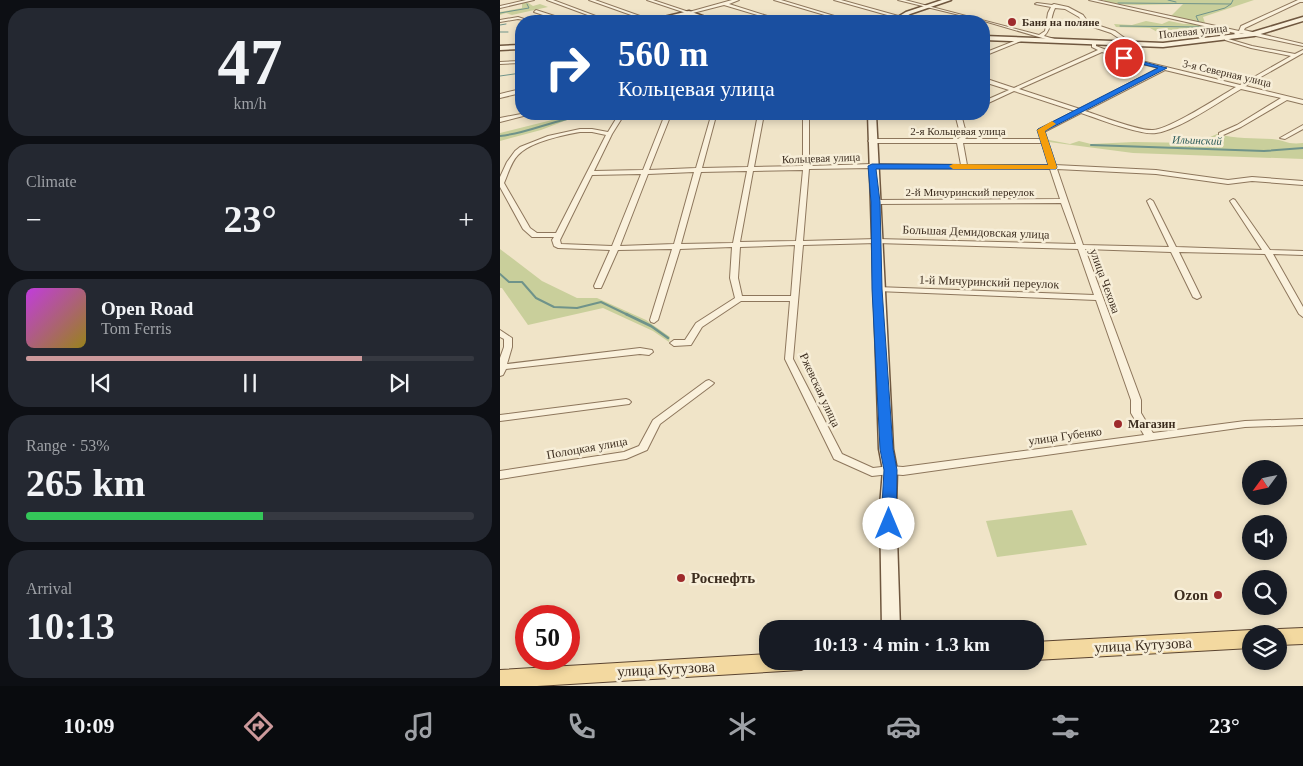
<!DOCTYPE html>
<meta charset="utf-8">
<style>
:root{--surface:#171b24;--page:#242831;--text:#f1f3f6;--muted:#9ea1a6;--line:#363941;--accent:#cc999b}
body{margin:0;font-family:Georgia,serif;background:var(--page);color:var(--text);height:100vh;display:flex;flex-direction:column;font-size:19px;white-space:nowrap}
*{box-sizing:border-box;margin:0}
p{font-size:16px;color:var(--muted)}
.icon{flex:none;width:28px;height:28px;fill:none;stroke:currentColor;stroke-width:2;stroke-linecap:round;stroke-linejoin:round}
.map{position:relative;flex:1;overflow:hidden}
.drawer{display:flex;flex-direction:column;gap:8px;padding:8px;background:#0d0f14;width:500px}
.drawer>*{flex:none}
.top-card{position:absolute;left:15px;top:15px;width:475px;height:105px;border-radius:20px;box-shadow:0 2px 8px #0003;background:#1a4fa0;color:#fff;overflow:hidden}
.needle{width:32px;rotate:237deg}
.buttons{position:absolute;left:742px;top:460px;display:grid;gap:10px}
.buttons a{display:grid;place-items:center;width:45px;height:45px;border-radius:50%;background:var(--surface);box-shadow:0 2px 8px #0003;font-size:25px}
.speed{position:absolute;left:15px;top:605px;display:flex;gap:10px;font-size:25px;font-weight:700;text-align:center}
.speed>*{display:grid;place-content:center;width:65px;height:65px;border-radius:50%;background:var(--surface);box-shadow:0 2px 8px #0003;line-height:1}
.speed .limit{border:8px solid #d22;background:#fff;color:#111}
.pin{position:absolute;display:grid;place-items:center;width:42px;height:42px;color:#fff;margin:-21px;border:2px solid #fff;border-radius:50%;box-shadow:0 1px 5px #0007}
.me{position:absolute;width:55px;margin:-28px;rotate:0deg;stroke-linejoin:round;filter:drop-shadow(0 0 4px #0008)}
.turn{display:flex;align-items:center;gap:18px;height:105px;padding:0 20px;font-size:22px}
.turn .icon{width:65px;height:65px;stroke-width:2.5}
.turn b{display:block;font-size:35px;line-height:42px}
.big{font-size:38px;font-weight:700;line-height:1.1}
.drawer .tile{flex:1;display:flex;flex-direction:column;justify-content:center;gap:8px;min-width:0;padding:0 18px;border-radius:20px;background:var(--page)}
.drawer .dial{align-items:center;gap:0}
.dial b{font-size:65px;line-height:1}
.song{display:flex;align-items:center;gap:15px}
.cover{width:60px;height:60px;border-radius:8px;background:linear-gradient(135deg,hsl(290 70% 55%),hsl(50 70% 35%))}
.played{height:5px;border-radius:2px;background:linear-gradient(90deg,var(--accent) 75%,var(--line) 75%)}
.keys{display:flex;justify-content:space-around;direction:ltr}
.heat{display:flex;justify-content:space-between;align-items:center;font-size:28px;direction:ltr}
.charge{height:8px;border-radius:4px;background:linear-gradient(90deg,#34c759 53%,var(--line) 0)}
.trip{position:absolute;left:259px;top:620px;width:285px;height:50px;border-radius:20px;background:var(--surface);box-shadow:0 2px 8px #0003;font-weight:700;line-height:50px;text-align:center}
.tab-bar{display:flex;height:80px;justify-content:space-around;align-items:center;background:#090b0e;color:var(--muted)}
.tab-bar .icon{width:35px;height:35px}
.tab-bar .selected{color:var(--accent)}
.tab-bar b{font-size:22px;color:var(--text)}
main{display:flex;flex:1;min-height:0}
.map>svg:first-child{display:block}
.green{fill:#c9cf9b}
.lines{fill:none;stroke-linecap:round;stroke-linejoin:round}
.stream-far2{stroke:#6f938a;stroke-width:1}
.stream-far1{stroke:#6f938a;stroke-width:2}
.stream{stroke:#6f938a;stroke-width:2.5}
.street-casing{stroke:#8d765c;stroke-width:2}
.secondary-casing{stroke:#6f573f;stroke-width:3}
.primary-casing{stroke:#5b4430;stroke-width:2}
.street{fill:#faf1dc;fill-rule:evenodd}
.secondary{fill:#faf1dc;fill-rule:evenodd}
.primary{fill:#f3d9a0;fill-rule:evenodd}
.route{fill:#1a73e8;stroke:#114b97}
.slow{fill:#f59e0b}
.poi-dot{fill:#9e2a2b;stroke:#f7eed8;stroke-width:2}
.labels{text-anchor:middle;stroke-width:5;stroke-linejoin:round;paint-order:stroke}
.far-poi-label{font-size:11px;font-weight:bold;fill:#3d2e20;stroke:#f7eed8;text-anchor:start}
.far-street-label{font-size:11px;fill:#3d2e20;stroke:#f7eed8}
.far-water-label{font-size:11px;font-style:italic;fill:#2f5d5a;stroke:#f7eed8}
.street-label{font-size:12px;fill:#3d2e20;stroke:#f7eed8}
.poi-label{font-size:12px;font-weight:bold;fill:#3d2e20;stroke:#f7eed8;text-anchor:start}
.near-poi-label{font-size:15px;font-weight:bold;fill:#3d2e20;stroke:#f7eed8;text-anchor:start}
.near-street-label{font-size:15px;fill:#3d2e20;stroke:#f7eed8}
</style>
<main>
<section class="drawer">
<div class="tile dial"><b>47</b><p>km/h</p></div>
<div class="tile"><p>Climate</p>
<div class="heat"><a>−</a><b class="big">23°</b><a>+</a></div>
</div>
<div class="tile">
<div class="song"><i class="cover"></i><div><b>Open Road</b><p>Tom Ferris</p></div></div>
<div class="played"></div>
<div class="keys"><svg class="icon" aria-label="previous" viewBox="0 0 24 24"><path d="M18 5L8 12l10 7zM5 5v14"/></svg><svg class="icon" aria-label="pause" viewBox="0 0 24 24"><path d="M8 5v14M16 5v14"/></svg><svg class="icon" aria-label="next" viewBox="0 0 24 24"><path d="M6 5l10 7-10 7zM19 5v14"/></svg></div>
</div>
<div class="tile"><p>Range · 53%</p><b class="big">265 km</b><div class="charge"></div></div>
<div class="tile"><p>Arrival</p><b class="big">10:13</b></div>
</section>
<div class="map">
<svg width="803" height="686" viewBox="0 0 803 686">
<rect width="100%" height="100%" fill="#f0e4c8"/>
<g class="green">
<path d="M605,0h149l-51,17 2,6 -35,-6 13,-13c-27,0 -56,3 -81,-2z"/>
<polygon points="27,2 33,6 40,4 48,7 12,15 6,13 0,15 0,12 22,8 22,3"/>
<polygon points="646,21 662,24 669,21 684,24 693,23 716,28 703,34 685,31 661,34 650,28 616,27 614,24 632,25"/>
<polygon points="95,114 91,118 67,120 41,130 0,141 0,133 68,116"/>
<path d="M717,134c19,5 36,4 55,5 13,1 15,6 31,4v16l-170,-6 -84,-11v-2l21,4 9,-3 12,3 43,-2 63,1z"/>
<polygon points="0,249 42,281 77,298 97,298 146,320 170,337 169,342 153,331 103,308 28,325 2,288 0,288"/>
<polygon points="572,510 587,545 497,557 486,521"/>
</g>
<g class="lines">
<g class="stream-far2">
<polyline points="668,0 676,2"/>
<polyline points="618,3 731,4 733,0"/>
<polyline points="0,13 29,8 27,4"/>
<polyline points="0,25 6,24"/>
<polyline points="620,26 701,27 696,16 725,8 731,4"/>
<polyline points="0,32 8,32"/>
<polyline points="0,76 21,73"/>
</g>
<g class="stream-far1">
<path d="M0,136c31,-3 60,-20 91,-20"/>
<polyline points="591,145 764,151 803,148"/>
<polyline points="0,274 9,282 22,282 36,298 54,307 77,308 101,302 128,315"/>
</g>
<polyline class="stream" points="126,314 151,326 168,338"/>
<defs>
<g id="street">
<polygon points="26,0 34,0 0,8 0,6"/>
<polygon points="47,0 53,0 109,21 104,21"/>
<polygon points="89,0 95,0 154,21 148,21"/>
<polygon points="147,0 153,0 189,12 232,0 239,0 229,4 283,21 277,21 224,5 189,14"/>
<polygon points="274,0 281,0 351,21 345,21"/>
<polygon points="334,0 341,0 402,17 398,18"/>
<path d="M398,0h7l134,35 6,-4 3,-18 3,-6 -16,-3 2,-1 15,2 2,-1 14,3 15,8 5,7 27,9 18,13 -4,1 -18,-12 -27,-9 -5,-7 -14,-8 -10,-1c-5,10 -3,21 -11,28l14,4v2h-2l-72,-21z"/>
<polygon points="589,0 597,0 739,31 741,26 798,0 803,0 803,2 800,2 745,28 744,30 803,44 803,46 742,33 736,35 734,34 735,33"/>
<polygon points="36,10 67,20 67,21 61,21 34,12"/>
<polygon points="170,16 174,17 169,21 164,21"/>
<polygon points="18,17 30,21 18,19 0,22 0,20"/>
<polygon points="522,38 526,39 484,56 484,53"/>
<path d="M725,38l27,8 43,8 8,-4v3l-58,33 58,14v4l-16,-4 -46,27 -20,9 -2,-1v-2l18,-8 44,-27 -40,-9c-21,12 -62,41 -85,44 -14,3 -60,-15 -75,-20l-37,19 11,33 101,5 72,10 24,-3 51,4v4l-51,-4 -24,3 -72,-10 -99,-5 26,76 86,2 -22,-46 3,-2 3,2 23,46 86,3 -32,-49 3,-2 2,1 35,50 33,1v4l-30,-1 30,53v10l-4,-3 -34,-60 -86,-2 22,45 -4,2 -4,-2 -22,-45 -86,-3 56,151v13l12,20 92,-12 58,-2v6l-58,2 -342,48 -13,-1 -18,2 -38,-17 -49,-100 5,-58h-49l-39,26 -11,18 -17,1 -4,-3 4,-3h11l11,-17 39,-25 -5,-20 2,-31 -52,2 -22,71 -4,3 -3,-1 -1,-2 22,-71 -54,1 -16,36 -1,2h-6l-1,-2 16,-36 -52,-2 -4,-2 -2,-6 2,-3h-22l-9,-8 -23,-42v-10l7,-15 8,-11 5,-4 28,-11 32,-7h12l16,3 11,-18h113l-3,2h-13l-14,52 46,-1 10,-53h6l-10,53 49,-1v-52h6v52l63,-2 89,1 -4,-22h-86l-3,-2 3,-2h87l3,-2 -6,-23h6l6,23 -2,2h76l-2,-9 36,-19 -61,-20 -30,14v-4l25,-11 -25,-8v-4l30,10 84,-38 -6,-3v-5l2,-1 2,1v4l29,11 115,28 51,-29 -40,-8 -26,-8zM602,52l19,7 38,9 -79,41 -61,-20zM665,70l71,17c-17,10 -66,42 -83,43 -15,1 -52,-14 -68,-19zM211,116l-15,52 -47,2 21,-53zM164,117l-21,53 -49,1 18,-37 10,-16zM80,132h12l14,3 -50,98h-19l-7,-5 -26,-45c4,-9 7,-21 14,-28 12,-13 45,-20 62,-23zM463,143h79l7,22h-82zM372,168l178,1 10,30 -184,1 -3,2 3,2 185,-1 15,41 -199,-5 -74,2 6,-72zM303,170l-7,71 -56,1 13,-71zM247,171l-14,72 -52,1 20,-72zM194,172l-20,72 -54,2 28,-72zM141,174l-29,72 -51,-2 -1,-4 32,-65zM377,243l201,6 16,46 -217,-8 -4,2 4,2 219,9 35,100v13l13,22 -241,32 -13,-1 -17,2 -31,-14 -49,-95 10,-114zM295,245l-4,51h-49l-4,-18 2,-31z"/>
<polygon points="21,61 21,63 0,64 0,62"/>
<polygon points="21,89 21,93 0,98 0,94"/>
<polygon points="21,114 31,114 0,122 0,118"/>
<polygon points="803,125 803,129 785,139 780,138"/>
<polygon points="0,330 12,338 12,347 7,364 140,348 152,350 153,352 149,355 140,354 6,369 3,375 0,376 0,358 4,347 4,339 0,337"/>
<polygon points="209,380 214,383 212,385 160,424 147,450 126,459 0,479 0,471 124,452 139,446 153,420 206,381"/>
<polygon points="126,399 129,400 131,402 129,404 0,421 0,415"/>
</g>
<g id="secondary">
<polygon points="442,0 451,0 410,14 398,21 391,21 406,12"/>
<path d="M189,11l27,10c-10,1 -17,-5 -26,-6 -13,-1 -29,7 -43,6z"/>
<polygon points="803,17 803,21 754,36 663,47 484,40 484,36 663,43 753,32"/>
<polygon points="21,45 21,49 0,50 0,46"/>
<polygon points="368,114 376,114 393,449 397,470 396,506 400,629 382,629 380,506 383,470 379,449"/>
</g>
<g id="primary">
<polygon points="803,628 803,644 779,645 779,634 771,634 772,631 779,629"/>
<polygon points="751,630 758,634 751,634 751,648 535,660 535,642"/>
<polygon points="268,654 268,661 311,661 308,667 301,670 37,686 0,686 0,670"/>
</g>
</defs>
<use href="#street" class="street-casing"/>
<use href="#secondary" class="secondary-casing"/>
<use href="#primary" class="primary-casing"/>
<use href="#street" class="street"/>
<use href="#secondary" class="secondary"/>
<use href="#primary" class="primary"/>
</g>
<polygon class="route" points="621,56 667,68 545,131 557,167 556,169 376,169 380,202 382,289 393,449 397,470 396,524 394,528 389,530 384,528 381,524 384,470 380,449 372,289 371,202 368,166 372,164 548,165 537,130 538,129 658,68 621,59"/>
<polygon class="slow" points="552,121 556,124 545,131 557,167 556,169 453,169 449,166 453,164 548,165 537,130"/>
<g class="poi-dot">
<circle cx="512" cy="22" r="5"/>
<circle cx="618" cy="424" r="5"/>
<circle cx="181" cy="578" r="5"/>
<circle cx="718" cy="595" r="5"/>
</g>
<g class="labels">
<g class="far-poi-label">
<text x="522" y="26">Баня на поляне</text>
</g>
<g class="far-street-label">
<text transform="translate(693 31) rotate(-6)" y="4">Полевая улица</text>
<text transform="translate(727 73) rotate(13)" y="4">3-я Северная улица</text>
<text x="458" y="135">2-я Кольцевая улица</text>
<text transform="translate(321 158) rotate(-2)" y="4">Кольцевая улица</text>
<text x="470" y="196">2-й Мичуринский переулок</text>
</g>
<g class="far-water-label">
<text transform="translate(697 140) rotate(2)" y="4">Ильинский</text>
</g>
<g class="street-label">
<text transform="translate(476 232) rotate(2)" y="4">Большая Демидовская улица</text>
<text transform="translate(605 281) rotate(70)" y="4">улица Чехова</text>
<text transform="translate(489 282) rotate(2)" y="4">1-й Мичуринский переулок</text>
<text transform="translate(320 390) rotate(65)" y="4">Ржевская улица</text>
<text transform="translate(565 436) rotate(-8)" y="4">улица Губенко</text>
<text transform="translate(87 448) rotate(-10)" y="4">Полоцкая улица</text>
</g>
<g class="poi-label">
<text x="628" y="428">Магазин</text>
</g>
<g class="near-poi-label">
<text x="191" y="583">Роснефть</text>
<text x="708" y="600" text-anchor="end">Ozon</text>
</g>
<g class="near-street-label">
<text transform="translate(643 645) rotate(-3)" y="5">улица Кутузова</text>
<text transform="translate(166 669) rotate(-3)" y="5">улица Кутузова</text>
</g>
</g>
</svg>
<div class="buttons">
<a><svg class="needle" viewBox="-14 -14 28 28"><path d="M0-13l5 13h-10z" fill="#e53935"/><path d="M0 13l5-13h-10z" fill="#9ea1a6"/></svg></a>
<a><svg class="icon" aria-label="sound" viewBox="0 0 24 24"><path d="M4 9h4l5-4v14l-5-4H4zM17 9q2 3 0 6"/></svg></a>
<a><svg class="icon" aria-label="search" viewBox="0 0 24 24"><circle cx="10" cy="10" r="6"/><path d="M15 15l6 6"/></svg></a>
<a><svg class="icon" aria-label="layers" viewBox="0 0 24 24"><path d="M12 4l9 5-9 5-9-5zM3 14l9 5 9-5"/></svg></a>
</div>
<div class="speed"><div class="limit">50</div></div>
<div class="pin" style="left:624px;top:58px;background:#d93025"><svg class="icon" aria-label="arrive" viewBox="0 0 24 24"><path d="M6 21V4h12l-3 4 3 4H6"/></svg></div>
<svg class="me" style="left:389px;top:524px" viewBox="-20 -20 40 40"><circle r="19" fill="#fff"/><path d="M0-13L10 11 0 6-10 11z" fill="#1a73e8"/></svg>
<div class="trip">10:13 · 4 min · 1.3 km</div>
<div class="top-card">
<div class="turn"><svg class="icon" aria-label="right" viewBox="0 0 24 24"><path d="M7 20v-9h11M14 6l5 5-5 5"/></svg><div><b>560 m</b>Кольцевая улица</div></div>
</div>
</div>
</main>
<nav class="tab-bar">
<b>10:09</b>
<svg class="icon selected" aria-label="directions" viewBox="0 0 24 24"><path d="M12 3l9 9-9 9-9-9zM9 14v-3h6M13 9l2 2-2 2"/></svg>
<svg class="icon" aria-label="music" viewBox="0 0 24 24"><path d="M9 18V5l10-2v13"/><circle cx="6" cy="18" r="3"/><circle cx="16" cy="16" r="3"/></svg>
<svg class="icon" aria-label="phone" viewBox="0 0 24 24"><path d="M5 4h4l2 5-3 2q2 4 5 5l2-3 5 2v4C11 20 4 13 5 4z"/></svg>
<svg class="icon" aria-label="climate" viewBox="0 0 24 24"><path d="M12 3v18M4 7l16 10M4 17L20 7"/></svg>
<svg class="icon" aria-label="car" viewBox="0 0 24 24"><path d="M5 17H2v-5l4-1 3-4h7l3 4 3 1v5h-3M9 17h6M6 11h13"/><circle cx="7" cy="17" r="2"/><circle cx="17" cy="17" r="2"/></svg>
<svg class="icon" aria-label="filters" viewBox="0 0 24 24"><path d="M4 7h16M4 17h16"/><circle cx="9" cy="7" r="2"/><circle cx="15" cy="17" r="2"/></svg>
<b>23°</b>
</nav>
